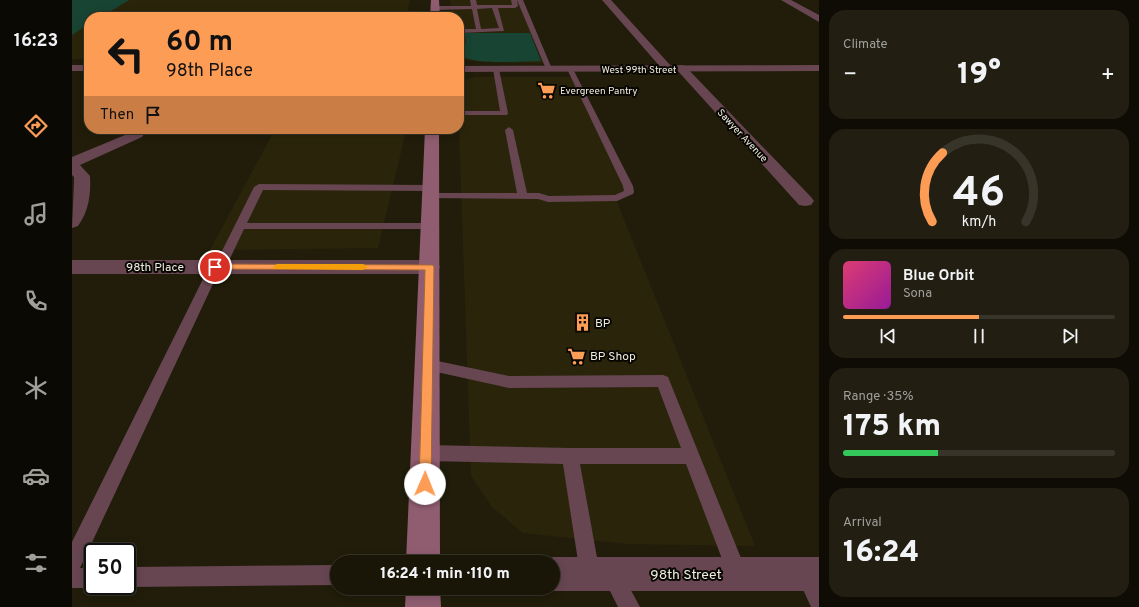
<!DOCTYPE html>
<meta charset="utf-8">
<style>
:root{--surface:#191608;--page:#221f12;--text:#f1f3f6;--muted:#9f9f9c;--line:#373529;--accent:#fd9d55}
body{margin:0;font-family:Overpass,sans-serif;background:var(--page);color:var(--text);height:100vh;display:flex;flex-direction:column;font-size:15px;white-space:nowrap}
*{box-sizing:border-box;margin:0}
p{font-size:13px;color:var(--muted)}
.icon{flex:none;width:22px;height:22px;fill:none;stroke:currentColor;stroke-width:2;stroke-linecap:round;stroke-linejoin:round}
.map{position:relative;flex:1;overflow:hidden}
.sheet{display:flex;flex-direction:column;gap:10px;padding:10px;background:#0e0c04;width:320px}
.sheet>*{flex:none}
.guide{position:absolute;left:12px;top:12px;width:380px;height:122px;border-radius:16px;box-shadow:0 2px 10px #0003,0 0 0 1px var(--line);background:#fd9d55;color:#111;overflow:hidden}
.speed{position:absolute;left:12px;top:543px;display:flex;gap:8px;font-size:20px;font-weight:700;text-align:center}
.speed>*{display:grid;place-content:center;width:52px;height:52px;border-radius:50%;background:var(--surface);box-shadow:0 2px 10px #0003,0 0 0 1px var(--line);line-height:1}
.speed .limit{border:2px solid #111;border-radius:6px;background:#fff;color:#111}
.pin{position:absolute;display:grid;place-items:center;width:34px;height:34px;color:#fff;margin:-17px;border:2px solid #fff;border-radius:50%;box-shadow:0 1px 4px #0007}
.me{position:absolute;width:44px;margin:-22px;rotate:1deg;stroke-linejoin:round;filter:drop-shadow(0 0 3px #0008)}
.turn{display:flex;align-items:center;gap:14px;height:84px;padding:0 16px;font-size:18px}
.turn .icon{width:52px;height:52px;stroke-width:2.5}
.turn b{display:block;font-size:28px;line-height:34px}
.then{display:flex;align-items:center;height:38px;padding:0 16px;background:#0003;gap:8px;font-size:15px}
.big{font-size:30px;font-weight:800;line-height:1.1}
.sheet .widget{flex:1;display:flex;flex-direction:column;justify-content:center;gap:6px;min-width:0;padding:0 14px;border-radius:16px;background:var(--page)}
.sheet .dial{align-items:center;gap:0}
.dial svg{height:104px;overflow:visible;fill:none;stroke:var(--line);stroke-width:7;stroke-linecap:round;text-anchor:middle}
.dial text{fill:var(--text);stroke:none}
.song{display:flex;align-items:center;gap:12px}
.cover{width:48px;height:48px;border-radius:6px;background:linear-gradient(135deg,hsl(340 70% 55%),hsl(300 70% 35%))}
.played{height:4px;border-radius:2px;background:linear-gradient(90deg,var(--accent) 50%,var(--line) 50%)}
.keys{display:flex;justify-content:space-around;direction:ltr}
.heat{display:flex;justify-content:space-between;align-items:center;font-size:22px;direction:ltr}
.charge{height:6px;border-radius:3px;background:linear-gradient(90deg,#34c759 35%,var(--line) 0)}
.trip{position:absolute;left:258px;top:555px;width:230px;height:40px;border-radius:20px;background:var(--surface);box-shadow:0 2px 10px #0003,0 0 0 1px var(--line);font-weight:800;line-height:40px;text-align:center}
main{display:flex;flex:1;min-height:0}
.menu{display:flex;flex-direction:column;width:72px;justify-content:space-around;align-items:center;background:#0a0903;color:var(--muted)}
.menu .icon{width:28px;height:28px}
.menu .current{color:var(--accent)}
.menu b{font-size:18px;color:var(--text)}
.map>svg:first-child{display:block}
.built{fill:#2a250a}
.green{fill:#184433}
.lines{fill:none;stroke-linecap:round;stroke-linejoin:round}
.service{fill:#674652;fill-rule:evenodd}
.minor{fill:#674652;fill-rule:evenodd}
.tertiary{fill:#674652;fill-rule:evenodd}
.secondary{fill:#905d70;fill-rule:evenodd}
.route{fill:#fd9d55;stroke:#a46637}
.slow{fill:#f59e0b}
.labels{text-anchor:middle;stroke-width:4;stroke-linejoin:round;paint-order:stroke}
.far-street-label{font-size:10px;fill:#efede1;stroke:#090702}
.far-poi-label{font-size:10px;fill:#efede1;stroke:#090702;text-anchor:start}
.street-label{font-size:12px;fill:#efede1;stroke:#090702}
.poi-label{font-size:12px;fill:#efede1;stroke:#090702;text-anchor:start}
.near-street-label{font-size:14px;fill:#efede1;stroke:#090702}
</style>
<main>
<nav class="menu">
<b>16:23</b>
<svg class="icon current" aria-label="directions" viewBox="0 0 24 24"><path d="M12 3l9 9-9 9-9-9zM9 14v-3h6M13 9l2 2-2 2"/></svg>
<svg class="icon" aria-label="music" viewBox="0 0 24 24"><path d="M9 18V5l10-2v13"/><circle cx="6" cy="18" r="3"/><circle cx="16" cy="16" r="3"/></svg>
<svg class="icon" aria-label="phone" viewBox="0 0 24 24"><path d="M5 4h4l2 5-3 2q2 4 5 5l2-3 5 2v4C11 20 4 13 5 4z"/></svg>
<svg class="icon" aria-label="climate" viewBox="0 0 24 24"><path d="M12 3v18M4 7l16 10M4 17L20 7"/></svg>
<svg class="icon" aria-label="car" viewBox="0 0 24 24"><path d="M5 17H2v-5l4-1 3-4h7l3 4 3 1v5h-3M9 17h6M6 11h13"/><circle cx="7" cy="17" r="2"/><circle cx="17" cy="17" r="2"/></svg>
<svg class="icon" aria-label="filters" viewBox="0 0 24 24"><path d="M4 7h16M4 17h16"/><circle cx="9" cy="7" r="2"/><circle cx="15" cy="17" r="2"/></svg>
</nav>
<div class="map">
<svg width="747" height="607" viewBox="0 0 747 607">
<rect width="100%" height="100%" fill="#211d0a"/>
<g class="built">
<polygon points="0,0 338,0 334,17 17,17 17,59 0,59"/>
<polygon points="378,0 448,0 475,64 464,63 410,62 387,59 387,17 380,17"/>
<polygon points="403,77 502,77 557,192 543,197 683,546 555,544 451,533 420,507 399,476 387,129 387,84 393,80"/>
<polygon points="202,131 334,131 306,248 138,250"/>
</g>
<g class="green">
<polygon points="0,0 57,0 29,17 17,17 17,24 0,35"/>
<path d="M393,33h65l11,28c-18,0 -70,5 -82,-7v-11h7z"/>
</g>
<g class="lines">
<g class="service">
<path d="M398,0h6l1,5h35l-1,-5h6l1,6 -3,2h-17l6,23 -45,2v-4h17l-4,-20 -37,1 -3,-2 3,-2h36zM420,8l7,20 -18,1 -4,-20z"/>
<polygon points="445,0 451,0 480,69 479,70 474,69"/>
<polygon points="424,67 427,69 436,113 435,115 387,115 387,111 428,111 421,69"/>
<polygon points="498,67 501,69 561,186 562,192 561,194 545,201 476,202 466,199 355,198 354,196 355,194 359,193 445,193 433,130 437,127 441,130 455,193 467,193 477,196 543,195 552,191 551,186 495,69"/>
<polygon points="187,184 359,185 364,188 359,191 191,190 175,223 358,223 363,226 358,229 172,229 154,267 152,270 147,271 8,568 21,568 21,586 26,586 21,588 0,588 0,542 137,267 139,264 144,263 182,187"/>
<polygon points="356,359 437,376 591,375 596,377 675,573 672,580 665,583 658,580 614,464 508,464 528,574 525,581 518,584 511,581 508,574 491,464 354,461 348,458 346,453 348,448 354,445 498,448 609,448 586,387 437,388 351,369 349,365 351,361"/>
<polygon points="265,565 265,585 55,587 52,586 55,586 55,567"/>
<polygon points="735,566 742,569 747,578 747,607 739,607 725,576 728,569"/>
<polygon points="541,567 548,570 568,607 546,607 531,577 534,570"/>
</g>
<g class="minor">
<polygon points="530,0 539,0 599,66 601,68 599,70 591,70"/>
<polygon points="709,0 719,0 747,15 747,22"/>
<polygon points="609,65 613,66 739,197 742,201 739,205 733,206 727,205 605,70 603,68 605,66"/>
<path d="M65,130l5,1 2,3 -2,3 -62,28 10,11c1,18 -1,35 -12,50l-6,2 2,-46v-5l-2,-2v-18z"/>
<polygon points="0,260 358,260 365,262 368,267 365,272 358,274 0,274"/>
<polygon points="481,557 747,557 747,591 481,591 474,588 481,588 481,562 469,562"/>
</g>
<g class="tertiary">
<rect x="0" y="65" width="17" height="6"/>
<polygon points="747,65 747,71 387,72 387,66"/>
</g>
<g class="secondary">
<polygon points="359,0 367,0 368,17 358,17"/>
<polygon points="353,129 367,129 368,562 334,562"/>
<polygon points="334,588 368,588 369,607 333,607"/>
</g>
</g>
<polygon class="route" points="143,264 361,265 362,267 359,484 358,488 353,490 349,488 347,484 353,270 140,269 138,267 140,265"/>
<polygon class="slow" points="205,264 291,264 296,267 291,270 202,269 201,267"/>
<defs>
<symbol id="supermarket-bare" viewBox="-9 -9 18 18"><path d="M-6-5.5h2.5l.6 2H6L4.5 2H-2.5L-4.4-4H-6ZM-1.5 3.2a1.3 1.3 0 1 0 .1 0ZM3 3.2a1.3 1.3 0 1 0 .1 0Z" fill="#fd9d55" stroke="#090702" stroke-width="2.5" paint-order="stroke"/></symbol>
<symbol id="building-bare" viewBox="-9 -9 18 18"><path d="M-4-6H4V6H1V3H-1V6H-4ZM-2.5-4.3h1.7v1.8h-1.7ZM.8-4.3h1.7v1.8H.8ZM-2.5-1h1.7V.8h-1.7ZM.8-1h1.7V.8H.8Z" fill="#fd9d55" stroke="#090702" stroke-width="2.5" paint-order="stroke"/></symbol>
</defs>
<g fill-rule="evenodd">
<use href="#supermarket-bare" x="462" y="78" width="25" height="25"/>
<use href="#building-bare" x="498" y="310" width="25" height="25"/>
<use href="#supermarket-bare" x="492" y="344" width="25" height="25"/>
</g>
<g class="labels">
<g class="far-street-label">
<text x="567" y="73">West 99th Street</text>
<text transform="translate(671 135) rotate(47)" y="4">Sawyer Avenue</text>
</g>
<g class="far-poi-label">
<text x="488" y="94">Evergreen Pantry</text>
</g>
<g class="street-label">
<text x="83" y="271">98th Place</text>
</g>
<g class="poi-label">
<text x="523" y="327">BP</text>
<text x="518" y="360">BP Shop</text>
</g>
<g class="near-street-label">
<text x="614" y="579">98th Street</text>
</g>
</g>
</svg>
<div class="speed"><div class="limit">50</div></div>
<div class="pin" style="left:143px;top:267px;background:#d93025"><svg class="icon" aria-label="arrive" viewBox="0 0 24 24"><path d="M6 21V4h12l-3 4 3 4H6"/></svg></div>
<svg class="me" style="left:353px;top:484px" viewBox="-20 -20 40 40"><circle r="19" fill="#fff"/><path d="M0-13L10 11 0 6-10 11z" fill="#fd9d55"/></svg>
<div class="trip">16:24 · 1 min · 110 m</div>
<div class="guide">
<div class="turn"><svg class="icon" aria-label="left" viewBox="0 0 24 24"><path d="M17 20v-9H6M10 6l-5 5 5 5"/></svg><div><b>60 m</b>98th Place</div></div>
<div class="then">Then<svg class="icon" aria-label="arrive" viewBox="0 0 24 24"><path d="M6 21V4h12l-3 4 3 4H6"/></svg></div>
</div>
</div>
<section class="sheet">
<div class="widget"><p>Climate</p>
<div class="heat"><a>−</a><b class="big">19°</b><a>+</a></div>
</div>
<div class="widget dial"><svg viewBox="0 0 100 80">
<path d="M14 69A42 42 0 1 1 86 69"/>
<path d="M14 69A42 42 0 0 1 22 16" stroke="#fd9d55"/>
<text x="50" y="56" font-size="32" font-weight="700">46</text>
<text x="50" y="72" font-size="11">km/h</text>
</svg></div>
<div class="widget">
<div class="song"><i class="cover"></i><div><b>Blue Orbit</b><p>Sona</p></div></div>
<div class="played"></div>
<div class="keys"><svg class="icon" aria-label="previous" viewBox="0 0 24 24"><path d="M18 5L8 12l10 7zM5 5v14"/></svg><svg class="icon" aria-label="pause" viewBox="0 0 24 24"><path d="M8 5v14M16 5v14"/></svg><svg class="icon" aria-label="next" viewBox="0 0 24 24"><path d="M6 5l10 7-10 7zM19 5v14"/></svg></div>
</div>
<div class="widget"><p>Range · 35%</p><b class="big">175 km</b><div class="charge"></div></div>
<div class="widget"><p>Arrival</p><b class="big">16:24</b></div>
</section>
</main>
